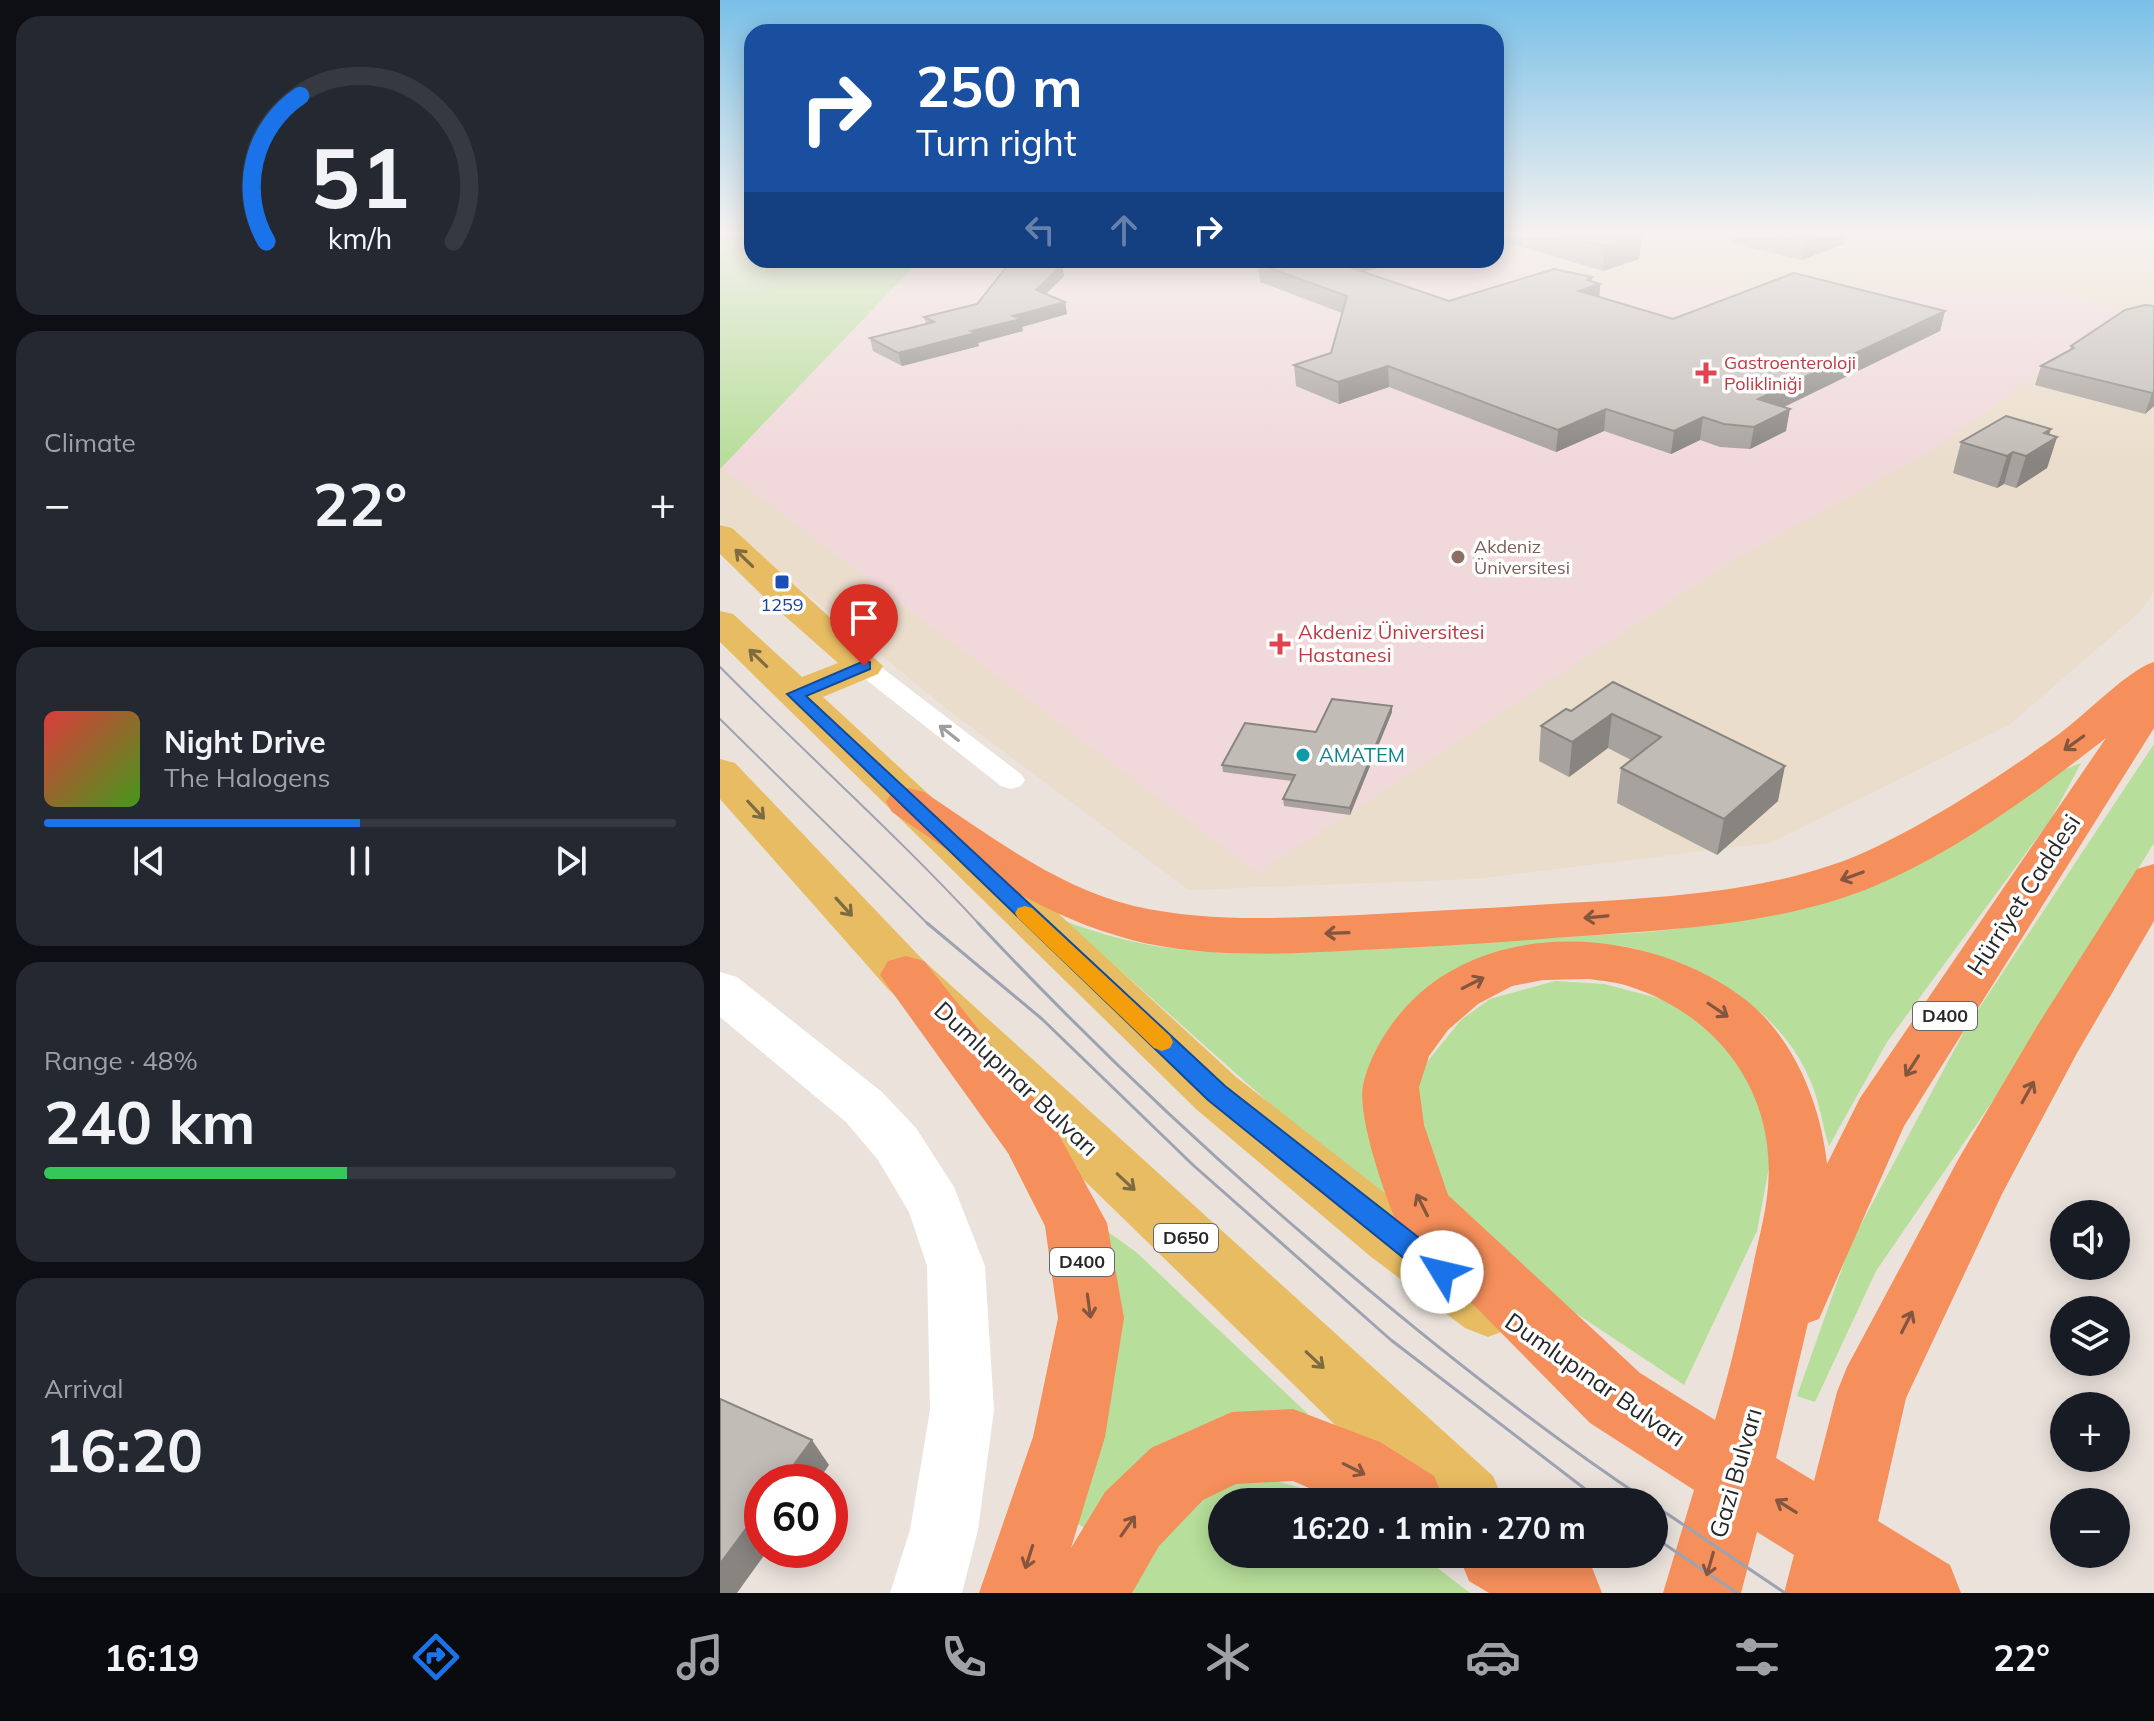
<!DOCTYPE html>
<meta charset="utf-8">
<style>
:root{--surface:#171b24;--page:#242831;--text:#f1f3f6;--muted:#9ea1a6;--line:#363941;--accent:#1a73e8}
body{margin:0;font-family:Mulish,sans-serif;background:var(--page);color:var(--text);height:100vh;display:flex;flex-direction:column;font-size:30px;white-space:nowrap}
*{box-sizing:border-box;margin:0}
p{font-size:26px;color:var(--muted)}
.icon{flex:none;width:44px;height:44px;fill:none;stroke:currentColor;stroke-width:2;stroke-linecap:round;stroke-linejoin:round}
.map{position:relative;flex:1;overflow:hidden}
.drawer{display:flex;flex-direction:column;gap:16px;padding:16px;background:#0d0f14;width:720px}
.drawer>*{flex:none}
.guide{position:absolute;left:24px;top:24px;width:760px;height:244px;border-radius:24px;box-shadow:0 4px 20px #0003;background:#1a4fa0;color:#fff;overflow:hidden}
.buttons{position:absolute;left:1330px;top:1200px;display:grid;gap:16px}
.buttons a{display:grid;place-items:center;width:80px;height:80px;border-radius:50%;background:var(--surface);box-shadow:0 4px 20px #0003;font-size:40px}
.speed{position:absolute;left:24px;top:1464px;display:flex;gap:16px;font-size:40px;font-weight:700;text-align:center}
.speed>*{display:grid;place-content:center;width:104px;height:104px;border-radius:50%;background:var(--surface);box-shadow:0 4px 20px #0003;line-height:1}
.speed .limit{border:12px solid #d22;background:#fff;color:#111}
.pin{position:absolute;display:grid;place-items:center;width:68px;height:68px;color:#fff;margin:-82px -34px;border-radius:50% 50% 50% 0;rotate:-45deg;box-shadow:0 0 8px #0007}
.pin .icon{rotate:45deg}
.me{position:absolute;width:88px;margin:-44px;rotate:306deg;stroke-linejoin:round;filter:drop-shadow(0 0 6px #0008)}
.turn{display:flex;align-items:center;gap:28px;height:168px;padding:0 40px;font-size:36px}
.turn .icon{width:104px;height:104px;stroke-width:2.5}
.turn b{display:block;font-size:56px;line-height:68px}
.lanes{display:flex;align-items:center;height:76px;padding:0 40px;background:#0003;justify-content:center;gap:40px;direction:ltr}
.lanes .off{opacity:.35}
.big{font-size:60px;font-weight:700;line-height:1.1}
.drawer .widget{flex:1;display:flex;flex-direction:column;justify-content:center;gap:12px;min-width:0;padding:0 28px;border-radius:24px;background:var(--page)}
.drawer .dial{align-items:center;gap:0}
.dial svg{height:208px;overflow:visible;fill:none;stroke:var(--line);stroke-width:7;stroke-linecap:round;text-anchor:middle}
.dial text{fill:var(--text);stroke:none}
.song{display:flex;align-items:center;gap:24px}
.cover{width:96px;height:96px;border-radius:12px;background:linear-gradient(135deg,hsl(0 70% 55%),hsl(100 70% 35%))}
.played{height:8px;border-radius:4px;background:linear-gradient(90deg,var(--accent) 50%,var(--line) 50%)}
.keys{display:flex;justify-content:space-around;direction:ltr}
.heat{display:flex;justify-content:space-between;align-items:center;font-size:44px;direction:ltr}
.charge{height:12px;border-radius:6px;background:linear-gradient(90deg,#34c759 48%,var(--line) 0)}
.trip{position:absolute;left:488px;top:1488px;width:460px;height:80px;border-radius:40px;background:var(--surface);box-shadow:0 4px 20px #0003;font-weight:700;line-height:80px;text-align:center}
.tabs{display:flex;height:128px;justify-content:space-around;align-items:center;background:#090b0e;color:var(--muted)}
.tabs .icon{width:56px;height:56px}
.tabs .current{color:var(--accent)}
.tabs b{font-size:36px;color:var(--text)}
main{display:flex;flex:1;min-height:0}
.map>svg:first-child{display:block}
.education{fill:#ebddcb}
.medical{fill:#f1d8db}
.green{fill:#b7de9a}
.lines{fill:none;stroke-linecap:round;stroke-linejoin:round}
.street{fill:#fff;fill-rule:evenodd}
.secondary{fill:#fff;fill-rule:evenodd}
.primary{fill:#e8bc62;fill-rule:evenodd}
.highway{fill:#f58f5b;fill-rule:evenodd}
.tram-far1{stroke:#9ea3b2;stroke-width:2}
.tram{stroke:#9ea3b2;stroke-width:3}
.wall{fill:#a7a29d}
.shaded-wall{fill:#888480}
.building{fill:#c2bcb7;stroke:#888480;stroke-width:2}
.oneway{stroke:#7e6b42}
.oneway2{stroke:#9e9e9e}
.oneway3{stroke:#84563f}
.route{fill:#1a73e8;stroke:#114b97;stroke-width:2}
.slow{fill:#f59e0b}
.health-dot{fill:#e0444e;stroke:#fff;stroke-width:3}
.education-dot{fill:#8d6e63;stroke:#fff;stroke-width:3}
.transit-dot{fill:#1a4fb4;stroke:#fff;stroke-width:3}
.culture-dot{fill:#0f9aa8;stroke:#fff;stroke-width:3}
.labels{text-anchor:middle;stroke-width:7;stroke-linejoin:round;paint-order:stroke}
.far-health-label{font-size:18px;fill:#be3a42;stroke:#fff;text-anchor:start}
.far-education-label{font-size:18px;fill:#785e54;stroke:#fff;text-anchor:start}
.far-transit-label{font-size:18px;fill:#164399;stroke:#fff}
.shield{fill:#fff;stroke:#686868;stroke-width:2}
.shield-label{font-size:18px;font-weight:bold;fill:#282828}
.health-label{font-size:20px;fill:#be3a42;stroke:#fff;text-anchor:start}
.culture-label{font-size:20px;fill:#0d838f;stroke:#fff;text-anchor:start}
.near-street-label{font-size:24px;fill:#282828;stroke:#fff}
</style>
<main>
<section class="drawer">
<div class="widget dial"><svg viewBox="0 0 100 80">
<path d="M14 69A42 42 0 1 1 86 69"/>
<path d="M14 69A42 42 0 0 1 27 13" stroke="#1a73e8"/>
<text x="50" y="56" font-size="32" font-weight="700">51</text>
<text x="50" y="72" font-size="11">km/h</text>
</svg></div>
<div class="widget"><p>Climate</p>
<div class="heat"><a>−</a><b class="big">22°</b><a>+</a></div>
</div>
<div class="widget">
<div class="song"><i class="cover"></i><div><b>Night Drive</b><p>The Halogens</p></div></div>
<div class="played"></div>
<div class="keys"><svg class="icon" aria-label="previous" viewBox="0 0 24 24"><path d="M18 5L8 12l10 7zM5 5v14"/></svg><svg class="icon" aria-label="pause" viewBox="0 0 24 24"><path d="M8 5v14M16 5v14"/></svg><svg class="icon" aria-label="next" viewBox="0 0 24 24"><path d="M6 5l10 7-10 7zM19 5v14"/></svg></div>
</div>
<div class="widget"><p>Range · 48%</p><b class="big">240 km</b><div class="charge"></div></div>
<div class="widget"><p>Arrival</p><b class="big">16:20</b></div>
</section>
<div class="map">
<svg width="1434" height="1593" viewBox="0 0 1434 1593">
<rect width="100%" height="100%" fill="#eae2db"/>
<polygon class="education" points="0,236 32,236 32,260 776,260 776,236 1434,236 1434,592 1420,612 1289,725 1050,843 754,879 469,890 223,706 0,522"/>
<polygon class="medical" points="776,252 891,289 1340,290 1403,312 1213,450 1012,561 538,873 1,468 200,260 776,260"/>
<g class="green">
<polygon points="0,236 32,236 32,260 200,260 0,469"/>
<polygon points="1434,744 1434,843 1302,1058 1156,1271 1095,1402 1077,1396 1131,1243 1246,1028"/>
<path d="M1361,763l-30,56 -164,223 -58,104c-6,-19 -9,-40 -16,-59 -24,-64 -85,-108 -147,-129 -18,-5 -41,-15 -60,-12 -52,7 -114,27 -166,39l-53,212 -63,-45 -259,-231c68,26 124,32 196,33l390,-22 102,-13 57,-12 103,-39 51,-29 97,-68z"/>
<polygon points="835,981 884,984 949,1001 994,1030 1027,1069 1056,1130 1037,1231 964,1385 824,1292 747,1231 687,1121 702,1068 741,1020 770,999"/>
<polygon points="384,1229 416,1252 588,1414 567,1418 370,1531 358,1524 397,1309 395,1264"/>
<polygon points="535,1475 631,1502 502,1502 502,1554 699,1554 750,1593 402,1593 466,1500"/>
</g>
<g class="lines">
<polygon class="street" points="144,659 153,661 301,774 305,780 301,786 291,789 281,786 135,671 132,666 135,661"/>
<polygon class="secondary" points="0,972 17,977 162,1092 196,1128 234,1187 265,1266 274,1410 258,1530 242,1593 170,1593 190,1530 210,1410 207,1266 189,1212 158,1160 126,1122 0,1017"/>
<g class="primary">
<polygon points="0,525 12,528 163,666 158,674 103,697 516,1077 694,1216 791,1284 801,1306 791,1328 768,1337 745,1328 650,1256 476,1109 0,642 0,611 13,614 82,677 118,663 48,601 0,554"/>
<polygon points="0,759 15,763 204,961 773,1476 784,1502 694,1502 168,989 0,799"/>
</g>
<g class="highway">
<path d="M1434,662v66l-250,398 -85,193 -11,4 -32,135 38,23 23,-89 10,-25 112,-209 80,-135 98,-154 17,-5v57l-77,132 -75,141 -96,204 -28,123 72,44 11,28h-177l10,-38 -37,-23 -16,61h-78l31,-103 -104,-67 -190,-193c-14,-30 -43,-113 -37,-145 6,-26 19,-49 36,-70 82,-101 250,-90 347,-15 48,38 75,105 81,164l33,-66 246,-360c-72,56 -151,115 -236,150 -103,41 -219,42 -328,51 -61,5 -121,8 -182,11 -76,4 -154,9 -228,-10 -90,-23 -164,-76 -240,-128l-6,-10 6,-10 16,-4 16,4c64,42 133,96 210,114 74,17 150,12 225,9 49,-3 98,-5 147,-8 120,-9 263,-7 372,-61 63,-31 124,-71 181,-112 25,-18 70,-65 95,-72zM869,979c14,2 29,3 42,8 88,29 145,106 137,200 -2,28 -11,57 -16,84 -11,51 -22,100 -37,149l-75,-47 -192,-178 -24,-70 -5,-38 10,-31 19,-26 30,-26 34,-18 31,-6z"/>
<polygon points="186,956 204,961 330,1119 387,1223 404,1318 385,1437 351,1548 385,1492 431,1448 512,1412 573,1409 660,1442 714,1476 725,1502 621,1502 573,1481 516,1484 483,1500 439,1546 412,1593 259,1593 313,1437 338,1318 325,1226 288,1153 160,975 168,961"/>
<polygon points="738,1554 851,1554 871,1565 882,1593 769,1593 749,1581"/>
</g>
<g class="tram-far1">
<path d="M0,667c86,87 177,168 260,258"/>
<polyline points="0,719 209,925"/>
</g>
<g class="tram">
<polyline points="207,923 322,1019 473,1165 671,1340 882,1502"/>
<path d="M258,923c105,112 215,217 332,317 108,93 220,183 339,262"/>
<polyline points="934,1505 1065,1593"/>
<polyline points="934,1537 1017,1593"/>
</g>
</g>
<g class="wall">
<polygon points="776,236 922,236 919,259 883,271 776,239"/>
<polygon points="1011,236 1126,236 1124,244 1082,260 1010,243"/>
<polygon points="550,260 686,260 644,272 729,301 872,281 880,284 879,297 953,319 1225,311 1220,331 1064,407 1066,431 1030,449 1000,447 980,440 951,454 884,431 836,452 669,387 619,404 576,386 574,365 611,353 622,313 540,282 538,264 551,260"/>
<polygon points="344,276 326,294 345,302 347,314 302,327 303,331 258,343 259,346 182,366 153,351 150,338 206,324 204,317 257,304"/>
<polygon points="1425,305 1434,406 1425,414 1315,385 1321,366 1350,350 1351,346"/>
<polygon points="1329,434 1337,437 1327,468 1296,488 1284,484 1277,488 1233,473 1241,442"/>
<polygon points="893,682 1058,801 997,855 897,803 901,768 911,760 888,748 849,777 819,761 821,726 851,711"/>
<polygon points="672,712 630,815 564,806 563,799 572,781 503,772 502,765 596,732"/>
</g>
<g class="shaded-wall">
<polygon points="922,236 919,259 883,271 884,246"/>
<polygon points="1093,236 1126,236 1124,244 1082,260 1086,238"/>
<polygon points="620,260 686,260 615,280 614,262"/>
<polygon points="342,265 344,276 318,302 316,290"/>
<polygon points="872,277 872,287 880,284 879,303 859,291 867,280"/>
<polygon points="345,302 347,314 302,327 303,331 258,343 259,346 182,366 178,353 251,331 293,316"/>
<polygon points="1225,311 1220,331 1035,421 1038,399"/>
<polygon points="668,366 669,387 619,404 618,382"/>
<polygon points="1434,392 1434,406 1425,414 1432,393"/>
<polygon points="886,409 884,431 836,452 838,430"/>
<polygon points="1070,409 1066,431 1030,449 1034,427"/>
<polygon points="983,417 980,440 951,454 954,431"/>
<polygon points="1331,429 1326,444 1337,437 1327,468 1296,488 1306,456 1324,433"/>
<polygon points="1293,452 1284,484 1277,488 1287,456"/>
<polygon points="672,706 672,712 630,815 630,808"/>
<polygon points="892,714 888,748 849,777 852,742"/>
<polygon points="1065,766 1058,801 997,855 1004,819"/>
<polygon points="92,1440 109,1465 97,1482 61,1482"/>
<polygon points="42,1507 42,1550 48,1550 17,1593 0,1593 0,1564"/>
</g>
<g class="building">
<polygon points="847,236 921,236 884,246"/>
<polygon points="1074,236 1093,236 1086,238"/>
<polygon points="553,260 620,260 614,262 729,301 834,269 872,277 867,280 880,284 859,291 953,319 1074,273 1225,311 1038,399 1070,409 1034,427 1004,424 983,417 954,431 886,409 838,430 668,366 618,382 574,365 611,353 627,296 538,264"/>
<polygon points="288,265 342,265 316,290 345,302 293,316 301,319 251,331 256,333 178,353 150,338 214,322 204,317 257,304"/>
<polygon points="1425,305 1434,306 1434,392 1432,393 1321,366 1354,348 1351,346 1405,310"/>
<polygon points="1286,416 1331,429 1324,433 1337,437 1306,456 1293,452 1287,456 1241,442"/>
<polygon points="893,682 1065,766 1004,819 901,768 941,737 892,714 852,742 821,726 846,709 851,711"/>
<polygon points="612,699 672,706 630,808 563,799 575,775 502,765 525,723 596,732"/>
<polygon points="0,1399 92,1440 61,1482 42,1482 42,1507 0,1564"/>
</g>
<defs><path id="oneway-shaft" d="M-6 0H5M1.5-3L5.5 0L1.5 3" fill="none" stroke-width="1.6" stroke-linecap="round" stroke-linejoin="round" transform="scale(2)"/></defs>
<g class="oneway">
<use href="#oneway-shaft" transform="translate(24 558) rotate(-136)"/>
<use href="#oneway-shaft" transform="translate(38 658) rotate(-136)"/>
<use href="#oneway-shaft" transform="translate(36 810) rotate(47)"/>
<use href="#oneway-shaft" transform="translate(124 907) rotate(48)"/>
<use href="#oneway-shaft" transform="translate(406 1182) rotate(43)"/>
<use href="#oneway-shaft" transform="translate(595 1360) rotate(43)"/>
</g>
<use class="oneway2" href="#oneway-shaft" transform="translate(229 733) rotate(-142)"/>
<g class="oneway3">
<use href="#oneway-shaft" transform="translate(1354 743) rotate(144)"/>
<use href="#oneway-shaft" transform="translate(1132 876) rotate(160)"/>
<use href="#oneway-shaft" transform="translate(876 917) rotate(175)"/>
<use href="#oneway-shaft" transform="translate(617 933) rotate(178)"/>
<use href="#oneway-shaft" transform="translate(753 983) rotate(-27)"/>
<use href="#oneway-shaft" transform="translate(998 1010) rotate(34)"/>
<use href="#oneway-shaft" transform="translate(1192 1066) rotate(123)"/>
<use href="#oneway-shaft" transform="translate(1308 1092) rotate(-61)"/>
<use href="#oneway-shaft" transform="translate(702 1205) rotate(-117)"/>
<use href="#oneway-shaft" transform="translate(369 1306) rotate(82)"/>
<use href="#oneway-shaft" transform="translate(1187 1322) rotate(-63)"/>
<use href="#oneway-shaft" transform="translate(634 1469) rotate(27)"/>
<use href="#oneway-shaft" transform="translate(1066 1506) rotate(-148)"/>
<use href="#oneway-shaft" transform="translate(408 1526) rotate(-55)"/>
<use href="#oneway-shaft" transform="translate(309 1557) rotate(108)"/>
<use href="#oneway-shaft" transform="translate(990 1564) rotate(106)"/>
</g>
<linearGradient id="sky" x2="0" y2="1"><stop stop-color="#79c0e8"/><stop offset="0.51" stop-color="#f6f2ef"/><stop offset="1" stop-color="#f6f2ef" stop-opacity="0"/></linearGradient>
<rect width="1434" height="459" fill="url(#sky)"/>
<polygon class="route" points="144,661 150,662 150,669 86,696 505,1086 731,1263 735,1272 731,1281 722,1284 712,1281 488,1100 67,694"/>
<polygon class="slow" points="305,906 312,908 450,1036 453,1042 450,1048 442,1051 434,1048 298,918 295,913 298,908"/>
<g class="health-dot">
<path d="M982 361h8v8h8v8h-8v8h-8v-8h-8v-8h8z"/>
<path d="M556 632h8v8h8v8h-8v8h-8v-8h-8v-8h8z"/>
</g>
<circle class="education-dot" cx="738" cy="557" r="8"/>
<rect class="transit-dot" x="54" y="574" width="16" height="16" rx="4"/>
<circle class="culture-dot" cx="583" cy="755" r="8"/>
<g class="labels">
<g class="far-health-label">
<text x="1004" y="369">Gastroenteroloji<tspan x="1004" dy="21">Polikliniği</tspan></text>
</g>
<g class="far-education-label">
<text x="754" y="553">Akdeniz<tspan x="754" dy="21">Üniversitesi</tspan></text>
</g>
<g class="far-transit-label">
<text x="62" y="611">1259</text>
</g>
<g class="shield">
<rect x="1193" y="1002" width="64" height="28" rx="6"/>
<rect x="434" y="1224" width="64" height="28" rx="6"/>
<rect x="330" y="1248" width="64" height="28" rx="6"/>
</g>
<g class="shield-label">
<text x="1225" y="1022">D400</text>
<text x="466" y="1244">D650</text>
<text x="362" y="1268">D400</text>
</g>
<g class="health-label">
<text x="578" y="639">Akdeniz Üniversitesi<tspan x="578" dy="23">Hastanesi</tspan></text>
</g>
<g class="culture-label">
<text x="599" y="762">AMATEM</text>
</g>
<g class="near-street-label">
<text transform="translate(1304 895) rotate(-57)" y="8">Hürriyet Caddesi</text>
<text transform="translate(296 1079) rotate(43)" y="8">Dumlupınar Bulvarı</text>
<text transform="translate(875 1380) rotate(35)" y="8">Dumlupınar Bulvarı</text>
<text transform="translate(1016 1473) rotate(-74)" y="8">Gazi Bulvarı</text>
</g>
</g>
</svg>
<div class="buttons">
<a><svg class="icon" aria-label="sound" viewBox="0 0 24 24"><path d="M4 9h4l5-4v14l-5-4H4zM17 9q2 3 0 6"/></svg></a>
<a><svg class="icon" aria-label="layers" viewBox="0 0 24 24"><path d="M12 4l9 5-9 5-9-5zM3 14l9 5 9-5"/></svg></a>
<a>+</a>
<a>−</a>
</div>
<div class="speed"><div class="limit">60</div></div>
<div class="pin" style="left:144px;top:666px;background:#d93025"><svg class="icon" aria-label="arrive" viewBox="0 0 24 24"><path d="M6 21V4h12l-3 4 3 4H6"/></svg></div>
<svg class="me" style="left:722px;top:1272px" viewBox="-20 -20 40 40"><circle r="19" fill="#fff"/><path d="M0-13L10 11 0 6-10 11z" fill="#1a73e8"/></svg>
<div class="trip">16:20 · 1 min · 270 m</div>
<div class="guide">
<div class="turn"><svg class="icon" aria-label="right" viewBox="0 0 24 24"><path d="M7 20v-9h11M14 6l5 5-5 5"/></svg><div><b>250 m</b>Turn right</div></div>
<div class="lanes"><svg class="icon off" aria-label="left" viewBox="0 0 24 24"><path d="M17 20v-9H6M10 6l-5 5 5 5"/></svg><svg class="icon off" aria-label="ahead" viewBox="0 0 24 24"><path d="M12 20V5M6 11l6-6 6 6"/></svg><svg class="icon" aria-label="right" viewBox="0 0 24 24"><path d="M7 20v-9h11M14 6l5 5-5 5"/></svg></div>
</div>
</div>
</main>
<nav class="tabs">
<b>16:19</b>
<svg class="icon current" aria-label="directions" viewBox="0 0 24 24"><path d="M12 3l9 9-9 9-9-9zM9 14v-3h6M13 9l2 2-2 2"/></svg>
<svg class="icon" aria-label="music" viewBox="0 0 24 24"><path d="M9 18V5l10-2v13"/><circle cx="6" cy="18" r="3"/><circle cx="16" cy="16" r="3"/></svg>
<svg class="icon" aria-label="phone" viewBox="0 0 24 24"><path d="M5 4h4l2 5-3 2q2 4 5 5l2-3 5 2v4C11 20 4 13 5 4z"/></svg>
<svg class="icon" aria-label="climate" viewBox="0 0 24 24"><path d="M12 3v18M4 7l16 10M4 17L20 7"/></svg>
<svg class="icon" aria-label="car" viewBox="0 0 24 24"><path d="M5 17H2v-5l4-1 3-4h7l3 4 3 1v5h-3M9 17h6M6 11h13"/><circle cx="7" cy="17" r="2"/><circle cx="17" cy="17" r="2"/></svg>
<svg class="icon" aria-label="filters" viewBox="0 0 24 24"><path d="M4 7h16M4 17h16"/><circle cx="9" cy="7" r="2"/><circle cx="15" cy="17" r="2"/></svg>
<b>22°</b>
</nav>
